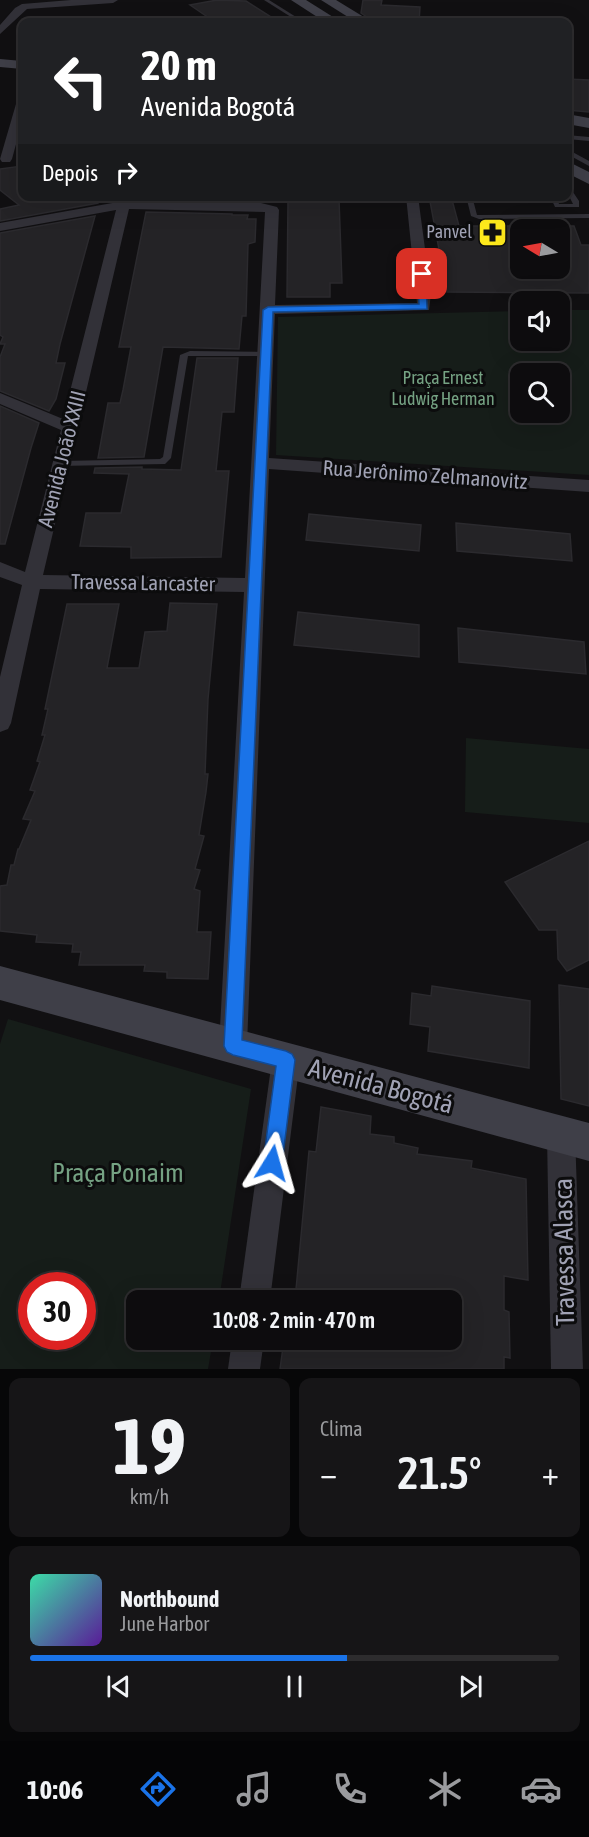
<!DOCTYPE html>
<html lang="pt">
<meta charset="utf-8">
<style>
:root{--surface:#0d0c0e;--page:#161517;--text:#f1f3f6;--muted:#9a9b9e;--line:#2d2c2e;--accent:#1a73e8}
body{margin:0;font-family:"Asap Condensed",sans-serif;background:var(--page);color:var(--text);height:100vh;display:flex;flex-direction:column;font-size:22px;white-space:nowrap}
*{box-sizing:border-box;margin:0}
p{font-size:20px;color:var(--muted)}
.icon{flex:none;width:33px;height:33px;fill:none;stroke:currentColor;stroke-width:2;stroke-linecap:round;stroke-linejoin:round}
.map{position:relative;height:1369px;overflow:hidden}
.drawer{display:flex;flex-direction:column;gap:9px;padding:9px;background:#070708;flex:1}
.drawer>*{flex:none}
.banner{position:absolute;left:18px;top:18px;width:554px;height:183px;border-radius:12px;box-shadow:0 6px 24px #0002,0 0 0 2px var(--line);background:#202124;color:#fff;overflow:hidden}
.needle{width:39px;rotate:280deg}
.fabs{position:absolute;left:510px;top:219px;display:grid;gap:12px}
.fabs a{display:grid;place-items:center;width:60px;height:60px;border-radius:12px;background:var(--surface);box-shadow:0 6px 24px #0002,0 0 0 2px var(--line);font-size:30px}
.speed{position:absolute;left:18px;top:1272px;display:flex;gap:12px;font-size:30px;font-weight:700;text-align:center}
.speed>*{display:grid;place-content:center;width:78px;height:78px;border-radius:50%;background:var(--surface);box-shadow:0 6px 24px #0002,0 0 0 2px var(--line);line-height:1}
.speed .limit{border:9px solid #d22;background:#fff;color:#111}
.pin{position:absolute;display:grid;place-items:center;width:51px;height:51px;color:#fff;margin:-26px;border-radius:12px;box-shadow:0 3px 9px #0006}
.me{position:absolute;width:66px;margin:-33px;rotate:8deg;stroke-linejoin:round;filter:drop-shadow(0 0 4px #0008)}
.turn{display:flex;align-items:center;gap:21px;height:126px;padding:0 24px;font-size:27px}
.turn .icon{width:78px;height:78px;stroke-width:2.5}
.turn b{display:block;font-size:42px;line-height:51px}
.then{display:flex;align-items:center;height:57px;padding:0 24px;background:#0003;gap:12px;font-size:22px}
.big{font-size:45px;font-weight:600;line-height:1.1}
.drawer .card{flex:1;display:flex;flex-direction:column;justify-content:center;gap:9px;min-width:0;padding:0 21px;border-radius:12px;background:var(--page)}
.drawer .dial{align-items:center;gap:0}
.dial b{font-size:78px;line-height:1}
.song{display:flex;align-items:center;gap:18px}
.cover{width:72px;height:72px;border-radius:9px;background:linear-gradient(135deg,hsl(160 70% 55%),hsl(270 70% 35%))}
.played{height:6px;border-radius:3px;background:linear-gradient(90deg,var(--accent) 60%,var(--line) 60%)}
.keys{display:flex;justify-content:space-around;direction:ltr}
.heat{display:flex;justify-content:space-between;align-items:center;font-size:33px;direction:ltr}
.drawer .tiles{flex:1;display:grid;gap:9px;grid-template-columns:1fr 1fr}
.card:last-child{grid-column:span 2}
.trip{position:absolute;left:126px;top:1290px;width:336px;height:60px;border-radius:12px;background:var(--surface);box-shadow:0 6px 24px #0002,0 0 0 2px var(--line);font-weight:600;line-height:60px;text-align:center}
.menu{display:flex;height:96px;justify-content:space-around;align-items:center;background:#050506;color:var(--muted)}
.menu .icon{width:42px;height:42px}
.menu .current{color:var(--accent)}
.menu b{font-size:27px;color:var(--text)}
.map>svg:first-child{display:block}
.green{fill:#161d19;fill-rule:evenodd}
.building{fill:#242326;stroke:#2b2a2e;stroke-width:1.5}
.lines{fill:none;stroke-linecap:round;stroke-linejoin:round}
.lane{fill:#323138;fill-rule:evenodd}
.street{fill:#323138;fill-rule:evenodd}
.secondary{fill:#3f3f48;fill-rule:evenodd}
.route{fill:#1a73e8;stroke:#114b97;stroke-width:1.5}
.labels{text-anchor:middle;stroke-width:6;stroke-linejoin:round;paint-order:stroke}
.far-poi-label{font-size:18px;fill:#a0a2b4;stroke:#0c0c0d;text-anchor:end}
.far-park-label{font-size:18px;fill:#75a283;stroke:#0c0c0d}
.street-label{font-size:21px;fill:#a0a2b4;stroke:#0c0c0d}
.near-street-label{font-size:26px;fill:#a0a2b4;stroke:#0c0c0d}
.near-park-label{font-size:26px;fill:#75a283;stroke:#0c0c0d}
</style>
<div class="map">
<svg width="589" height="1369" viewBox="0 0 589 1369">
<rect width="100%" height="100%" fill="#111012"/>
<g class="green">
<path d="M560,310h29v165l-313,-20 2,-138 242,-6v29h40zM520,374h40v38h-40z"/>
<polygon points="466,738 589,749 589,823 465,812"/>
<path d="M8,1019l243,70 -32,211h-83v40h77l-5,29h-208v-325zM32,1286h50v50h-50z"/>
</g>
<g class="building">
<polygon points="217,0 246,1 279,22 215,22 190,5"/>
<polygon points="363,0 382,0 381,5 420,7 419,22 374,22 361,13"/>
<polygon points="567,79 589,80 589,112 567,110"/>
<polygon points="22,166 22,196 99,196 98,203 0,221 0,209 19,205 0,190 0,169"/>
<polygon points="154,196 234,196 234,200 152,199"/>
<polygon points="429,196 451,196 459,226 520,226 520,268 560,268 560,226 574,226 581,245 589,245 589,293 447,292"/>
<polygon points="288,199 339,199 342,283 330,283 330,297 287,297"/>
<polygon points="146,212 232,214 232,215 248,215 247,219 256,219 255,242 248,244 246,316 242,316 239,349 163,347 144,457 98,458 108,403 120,403 123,390 131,347 119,347"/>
<polygon points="95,216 60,344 56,363 65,363 56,399 49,411 0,391 0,357 5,344 0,344 3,337 0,335 0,233"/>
<polygon points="197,358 238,358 234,412 222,412 216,471 229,471 221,557 131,558 131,547 80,546 86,513 121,513 129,474 94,473 95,468 142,467 142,469 181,470"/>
<polygon points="0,406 39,423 31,448 5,544 0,544"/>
<polygon points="309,514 421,525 419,551 306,540"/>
<polygon points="456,523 570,534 572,561 457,551"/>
<polygon points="170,603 217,604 208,699 205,774 208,774 206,792 199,835 204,836 195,869 200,870 194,889 200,891 197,932 211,932 208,979 167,978 167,972 144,971 145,965 79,965 81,952 72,952 73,944 36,942 37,935 0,931 0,886 7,885 11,865 14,865 18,849 19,849 31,820 23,819 35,791 30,790 40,762 37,761 45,735 42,735 48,709 45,709 67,604 119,604 107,668 139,668 145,632 167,631"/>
<polygon points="298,612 419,625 419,657 294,645"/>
<polygon points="458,628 584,642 586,674 459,662"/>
<polygon points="589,841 589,960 567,971 558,959 557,930 539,930 505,882"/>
<polygon points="559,985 589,989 589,1106 561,1099"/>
<polygon points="432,986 530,1001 529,1068 428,1051 430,1027 410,1024 412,993 431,996"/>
<polygon points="321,1107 371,1116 370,1134 394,1137 394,1143 418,1148 417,1154 472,1161 471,1168 526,1179 528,1280 504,1276 504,1310 509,1312 510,1358 504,1357 504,1369 280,1369 284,1340 452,1340 452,1300 295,1300 309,1151 316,1152"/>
</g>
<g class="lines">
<g class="lane">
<polygon points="264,0 269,0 304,22 299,22"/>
<polygon points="436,20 549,21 551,22 426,22"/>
<polygon points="567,135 589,137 589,141 567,139"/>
<polygon points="567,149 589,161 589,166 567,154"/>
<polygon points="567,185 569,186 579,201 579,207 555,207 550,196 556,196 559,204 573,204 567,192"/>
<polygon points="466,196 472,196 477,215 479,215 589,214 589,218 479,219 471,216"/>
<polygon points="190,351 266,352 270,354 266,356 188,356 171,458 165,464 59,466 59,462 62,461 160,459 163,457 180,355"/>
</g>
<g class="street">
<polygon points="71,0 118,0 113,3 27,9 0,34 0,25 15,8 22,4"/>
<polygon points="22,101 22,122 12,159 10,162 2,162 0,159 16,104"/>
<path d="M119,196h13l-1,5 130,2 16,4 2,3 -4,95 142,-2 -11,-107h12l13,98 -2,16 -154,4 -6,144 320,22v12l-320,-23 -22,577 -4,10 -10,4 -10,-4 -4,-10 25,-454 -204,-3 -29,134 -3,6 -8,3v-55l22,-92 -22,-8v-15l25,10 36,-142 -61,-26v-11l63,26 53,-209 -116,21v-8l118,-21zM129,209l136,3 -20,366 -202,-3z"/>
<polygon points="286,1046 296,1050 300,1060 270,1300 239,1300 272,1060 276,1050"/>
<polygon points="561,1120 571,1124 575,1134 583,1369 551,1369 547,1134 551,1124"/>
<polygon points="232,1340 264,1340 260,1369 228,1369"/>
</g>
<g class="secondary">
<polygon points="291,0 306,0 341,22 325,22"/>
<polygon points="321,0 336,0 372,22 356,22"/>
<polygon points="0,59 22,61 22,69 0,67"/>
<polygon points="567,114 589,118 589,128 567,124"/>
<polygon points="567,161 589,172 589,184 567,173"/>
<polygon points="0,966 589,1123 589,1161 0,1000"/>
</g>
</g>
<polygon class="route" points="422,272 426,274 427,309 273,312 242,1040 286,1051 292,1054 295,1060 282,1163 279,1169 272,1172 266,1169 263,1163 276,1066 233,1055 227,1052 224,1046 263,310 268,307 419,304 417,274"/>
<defs>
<symbol id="pharmacy-square" viewBox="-11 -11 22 22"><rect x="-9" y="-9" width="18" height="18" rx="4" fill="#ffea1c" stroke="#0c0c0d"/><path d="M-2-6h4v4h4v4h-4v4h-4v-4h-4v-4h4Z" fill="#111"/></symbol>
</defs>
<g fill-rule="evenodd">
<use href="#pharmacy-square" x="476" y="216" width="33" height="33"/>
</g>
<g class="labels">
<g class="far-poi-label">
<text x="472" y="238">Panvel</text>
</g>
<g class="far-park-label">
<text x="443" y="384">Praça Ernest<tspan x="443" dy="21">Ludwig Herman</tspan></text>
</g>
<g class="street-label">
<text transform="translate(62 459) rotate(-76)" y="7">Avenida João XXIII</text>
<text transform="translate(425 475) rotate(4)" y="7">Rua Jerônimo Zelmanovitz</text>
<text transform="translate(143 583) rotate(1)" y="7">Travessa Lancaster</text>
</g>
<g class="near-street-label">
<text transform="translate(381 1086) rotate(15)" y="9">Avenida Bogotá</text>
<text transform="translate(564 1252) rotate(-91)" y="9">Travessa Alasca</text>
</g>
<g class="near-park-label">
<text x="118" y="1182">Praça Ponaim</text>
</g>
</g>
</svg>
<div class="fabs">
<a><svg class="needle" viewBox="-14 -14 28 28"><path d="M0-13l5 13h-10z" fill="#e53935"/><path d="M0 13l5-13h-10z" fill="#9a9b9e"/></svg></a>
<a><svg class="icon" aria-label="sound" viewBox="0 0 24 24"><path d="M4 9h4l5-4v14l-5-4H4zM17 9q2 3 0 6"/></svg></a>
<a><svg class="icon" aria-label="search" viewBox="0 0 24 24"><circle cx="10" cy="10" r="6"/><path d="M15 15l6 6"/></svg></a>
</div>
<div class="speed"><div class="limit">30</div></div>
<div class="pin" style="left:422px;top:274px;background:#d93025"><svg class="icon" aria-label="arrive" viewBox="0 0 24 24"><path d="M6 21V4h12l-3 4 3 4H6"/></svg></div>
<svg class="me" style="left:272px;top:1163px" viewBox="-20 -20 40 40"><path d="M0-17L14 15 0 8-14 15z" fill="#1a73e8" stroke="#fff" stroke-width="4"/></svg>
<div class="trip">10:08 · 2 min · 470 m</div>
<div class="banner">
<div class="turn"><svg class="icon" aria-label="left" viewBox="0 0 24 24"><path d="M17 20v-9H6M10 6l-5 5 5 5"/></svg><div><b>20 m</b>Avenida Bogotá</div></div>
<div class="then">Depois<svg class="icon" aria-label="right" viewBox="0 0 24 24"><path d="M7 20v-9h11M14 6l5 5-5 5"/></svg></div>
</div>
</div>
<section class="drawer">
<div class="tiles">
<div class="card dial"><b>19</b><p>km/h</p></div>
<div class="card"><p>Clima</p>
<div class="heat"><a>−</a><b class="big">21.5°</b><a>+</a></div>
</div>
<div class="card">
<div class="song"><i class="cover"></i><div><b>Northbound</b><p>June Harbor</p></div></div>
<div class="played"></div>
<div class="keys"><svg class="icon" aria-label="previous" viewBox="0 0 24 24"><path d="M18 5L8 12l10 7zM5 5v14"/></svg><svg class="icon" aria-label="pause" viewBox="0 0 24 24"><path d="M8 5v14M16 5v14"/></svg><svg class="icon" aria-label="next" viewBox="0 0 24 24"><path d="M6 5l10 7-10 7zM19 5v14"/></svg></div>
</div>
</div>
</section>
<nav class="menu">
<b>10:06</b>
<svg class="icon current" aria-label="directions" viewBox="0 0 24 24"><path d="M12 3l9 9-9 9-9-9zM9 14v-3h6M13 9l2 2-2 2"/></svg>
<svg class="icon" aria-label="music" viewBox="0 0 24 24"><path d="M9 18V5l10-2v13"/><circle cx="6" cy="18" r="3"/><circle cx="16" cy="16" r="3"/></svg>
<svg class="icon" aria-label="phone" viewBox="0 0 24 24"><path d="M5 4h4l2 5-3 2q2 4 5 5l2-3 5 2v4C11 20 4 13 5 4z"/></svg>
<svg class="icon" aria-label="climate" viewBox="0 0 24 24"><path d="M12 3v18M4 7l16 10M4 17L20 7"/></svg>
<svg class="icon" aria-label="car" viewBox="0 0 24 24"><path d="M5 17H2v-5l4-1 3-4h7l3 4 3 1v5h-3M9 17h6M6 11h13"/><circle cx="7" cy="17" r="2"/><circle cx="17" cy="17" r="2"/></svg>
</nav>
